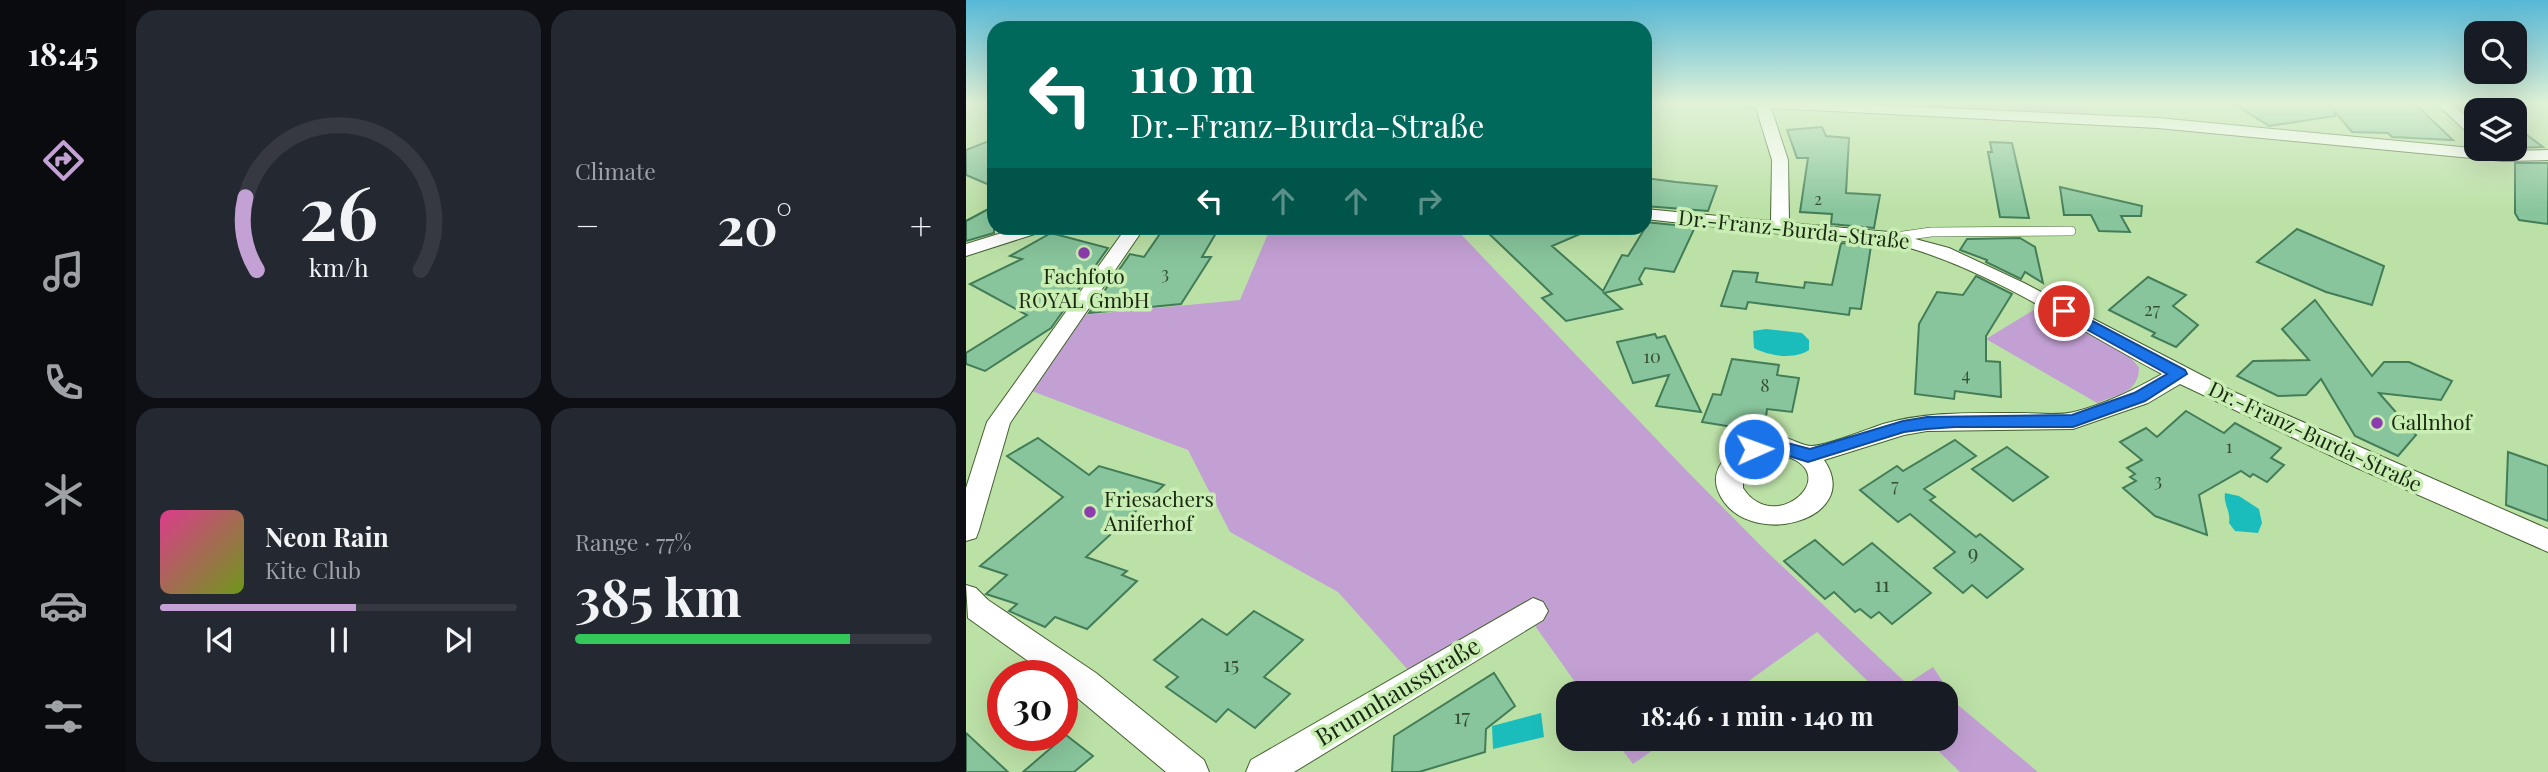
<!DOCTYPE html>
<meta charset="utf-8">
<style>
:root{--surface:#171b24;--page:#242831;--text:#f1f3f6;--muted:#9ea1a6;--line:#363941;--accent:#c4a1d5}
body{margin:0;font-family:"Playfair Display",serif;background:var(--page);color:var(--text);height:100vh;display:flex;flex-direction:column;font-size:26px;white-space:nowrap}
*{box-sizing:border-box;margin:0}
p{font-size:23px;color:var(--muted)}
.icon{flex:none;width:38px;height:38px;fill:none;stroke:currentColor;stroke-width:2;stroke-linecap:round;stroke-linejoin:round}
.map{position:relative;flex:1;overflow:hidden}
.panel{display:flex;flex-direction:column;gap:10px;padding:10px;background:#0d0f14;width:840px}
.panel>*{flex:none}
.guide{position:absolute;left:21px;top:21px;width:665px;height:214px;border-radius:21px;box-shadow:0 7px 28px #0002;background:#00695c;color:#fff;overflow:hidden}
.tools{position:absolute;left:1498px;top:21px;display:grid;gap:14px}
.tools a{display:grid;place-items:center;width:63px;height:63px;border-radius:14px;background:var(--surface);box-shadow:0 7px 28px #0002;font-size:35px}
.speed{position:absolute;left:21px;top:660px;display:flex;gap:14px;font-size:35px;font-weight:700;text-align:center}
.speed>*{display:grid;place-content:center;width:91px;height:91px;border-radius:50%;background:var(--surface);box-shadow:0 7px 28px #0002;line-height:1}
.speed .limit{border:10px solid #d22;background:#fff;color:#111}
.pin{position:absolute;display:grid;place-items:center;width:60px;height:60px;color:#fff;margin:-30px;border:4px solid #fff;border-radius:50%;box-shadow:0 2px 7px #0007}
.me{position:absolute;width:77px;margin:-38px;rotate:88deg;stroke-linejoin:round;filter:drop-shadow(0 0 5px #0008)}
.turn{display:flex;align-items:center;gap:24px;height:147px;padding:0 28px;font-size:32px}
.turn .icon{width:91px;height:91px;stroke-width:2.5}
.turn b{display:block;font-size:49px;line-height:60px}
.lanes{display:flex;align-items:center;height:66px;padding:0 28px;background:#0003;justify-content:center;gap:35px;direction:ltr}
.lanes .off{opacity:.35}
.big{font-size:52px;font-weight:700;line-height:1.1}
.panel .card{flex:1;display:flex;flex-direction:column;justify-content:center;gap:10px;min-width:0;padding:0 24px;border-radius:21px;background:var(--page)}
.panel .dial{align-items:center;gap:0}
.dial svg{height:182px;overflow:visible;fill:none;stroke:var(--line);stroke-width:7;stroke-linecap:round;text-anchor:middle}
.dial text{fill:var(--text);stroke:none}
.song{display:flex;align-items:center;gap:21px}
.cover{width:84px;height:84px;border-radius:10px;background:linear-gradient(135deg,hsl(330 70% 55%),hsl(80 70% 35%))}
.played{height:7px;border-radius:4px;background:linear-gradient(90deg,var(--accent) 55%,var(--line) 55%)}
.keys{display:flex;justify-content:space-around;direction:ltr}
.heat{display:flex;justify-content:space-between;align-items:center;font-size:38px;direction:ltr}
.charge{height:10px;border-radius:5px;background:linear-gradient(90deg,#34c759 77%,var(--line) 0)}
.panel .tiles{flex:1;display:grid;gap:10px;grid-template-columns:repeat(2,1fr)}
.trip{position:absolute;left:590px;top:681px;width:402px;height:70px;border-radius:21px;background:var(--surface);box-shadow:0 7px 28px #0002;font-weight:700;line-height:70px;text-align:center}
main{display:flex;flex:1;min-height:0}
.menu{display:flex;flex-direction:column;width:126px;justify-content:space-around;align-items:center;background:#090b0e;color:var(--muted)}
.menu .icon{width:49px;height:49px}
.menu .on{color:var(--accent)}
.menu b{font-size:32px;color:var(--text)}
.map>svg:first-child{display:block}
.green{fill:#c3a0d4}
.water{fill:#1bbdbc}
.building{fill:#88c59c;stroke:#427d57;stroke-width:2}
.lines{fill:none;stroke-linecap:round;stroke-linejoin:round}
.lane-casing{stroke:#43622e;stroke-width:10}
.street-casing{stroke:#43622e;stroke-width:2}
.lane{stroke:#fff;stroke-width:9}
.street{fill:#fff;fill-rule:evenodd}
.route{fill:#1a73e8;stroke:#114b97;stroke-width:2}
.poi-dot{fill:#8c3dad;stroke:#c9eeb4;stroke-width:2.5}
.labels{text-anchor:middle;stroke-width:7;stroke-linejoin:round;paint-order:stroke}
.far-number-label{font-size:16px;fill:#364f34}
.number-label{font-size:18px;fill:#364f34}
.street-label{font-size:21px;fill:#1a2811;stroke:#c9eeb4}
.poi-label{font-size:21px;fill:#1a2811;stroke:#c9eeb4;text-anchor:start}
.near-number-label{font-size:21px;fill:#364f34}
.near-street-label{font-size:24px;fill:#1a2811;stroke:#c9eeb4}
</style>
<main>
<nav class="menu">
<b>18:45</b>
<svg class="icon on" aria-label="directions" viewBox="0 0 24 24"><path d="M12 3l9 9-9 9-9-9zM9 14v-3h6M13 9l2 2-2 2"/></svg>
<svg class="icon" aria-label="music" viewBox="0 0 24 24"><path d="M9 18V5l10-2v13"/><circle cx="6" cy="18" r="3"/><circle cx="16" cy="16" r="3"/></svg>
<svg class="icon" aria-label="phone" viewBox="0 0 24 24"><path d="M5 4h4l2 5-3 2q2 4 5 5l2-3 5 2v4C11 20 4 13 5 4z"/></svg>
<svg class="icon" aria-label="climate" viewBox="0 0 24 24"><path d="M12 3v18M4 7l16 10M4 17L20 7"/></svg>
<svg class="icon" aria-label="car" viewBox="0 0 24 24"><path d="M5 17H2v-5l4-1 3-4h7l3 4 3 1v5h-3M9 17h6M6 11h13"/><circle cx="7" cy="17" r="2"/><circle cx="17" cy="17" r="2"/></svg>
<svg class="icon" aria-label="filters" viewBox="0 0 24 24"><path d="M4 7h16M4 17h16"/><circle cx="9" cy="7" r="2"/><circle cx="15" cy="17" r="2"/></svg>
</nav>
<section class="panel">
<div class="tiles">
<div class="card dial"><svg viewBox="0 0 100 80">
<path d="M14 69A42 42 0 1 1 86 69"/>
<path d="M14 69A42 42 0 0 1 9 37" stroke="#c4a1d5"/>
<text x="50" y="56" font-size="32" font-weight="700">26</text>
<text x="50" y="72" font-size="11">km/h</text>
</svg></div>
<div class="card"><p>Climate</p>
<div class="heat"><a>−</a><b class="big">20°</b><a>+</a></div>
</div>
<div class="card">
<div class="song"><i class="cover"></i><div><b>Neon Rain</b><p>Kite Club</p></div></div>
<div class="played"></div>
<div class="keys"><svg class="icon" aria-label="previous" viewBox="0 0 24 24"><path d="M18 5L8 12l10 7zM5 5v14"/></svg><svg class="icon" aria-label="pause" viewBox="0 0 24 24"><path d="M8 5v14M16 5v14"/></svg><svg class="icon" aria-label="next" viewBox="0 0 24 24"><path d="M6 5l10 7-10 7zM19 5v14"/></svg></div>
</div>
<div class="card"><p>Range · 77%</p><b class="big">385 km</b><div class="charge"></div></div>
</div>
</section>
<div class="map">
<svg width="1582" height="772" viewBox="0 0 1582 772">
<rect width="100%" height="100%" fill="#bce1a7"/>
<g class="green">
<polygon points="958,103 1108,103 1131,117 959,109"/>
<polygon points="324,228 489,228 717,467 801,552 941,684 967,667 992,705 1072,772 994,772 960,739 980,738 980,693 914,693 851,632 766,693 617,693 554,605 443,671 372,592 264,532 222,450 63,390 117,315 274,300 304,229"/>
<path d="M1074,306l84,45 15,16c0,26 -21,27 -42,36l-111,-64z"/>
<polygon points="648,739 703,739 667,764"/>
</g>
<g class="water">
<path d="M800,329l36,4 7,7v10c-15,10 -40,6 -55,-2l-1,-17z"/>
<path d="M1259,493l14,3 20,13 3,14 -4,10 -23,-2 -6,-8c2,-12 -6,-19 -4,-30z"/>
<polygon points="575,713 578,737 527,749 526,726"/>
</g>
<g class="building">
<polygon points="1267,103 1448,103 1487,140 1426,137 1422,133 1386,132 1369,112 1369,116 1303,126"/>
<polygon points="1549,126 1577,147 1549,148"/>
<polygon points="856,127 860,136 883,138 880,193 914,195 908,228 865,224 866,214 834,212 842,158 831,158 821,130"/>
<polygon points="28,139 28,187 0,175 0,150"/>
<polygon points="1024,142 1046,143 1063,218 1034,217 1022,152 1026,152"/>
<polygon points="1549,163 1582,163 1582,224 1553,220 1549,213"/>
<polygon points="679,178 710,182 751,186 742,211 679,206"/>
<polygon points="1094,187 1176,206 1175,216 1155,216 1164,232 1133,231 1125,215 1098,215"/>
<polygon points="28,206 28,233 0,241 0,221"/>
<polygon points="679,222 729,227 708,272 679,268 673,279 676,284 638,293 656,309 600,321 576,298 586,294 517,228 628,228 586,246 637,291 656,255 662,256 679,228"/>
<polygon points="198,228 253,228 236,257 245,257 215,304 123,313 164,254 178,257"/>
<polygon points="1331,229 1418,266 1406,305 1360,292 1291,262"/>
<polygon points="85,233 142,248 85,328 19,371 0,364 0,353 61,315 4,284 56,259 44,256"/>
<polygon points="1054,238 1069,247 1077,283 1059,272 1055,279 1020,262 1021,260 994,250 1001,239"/>
<polygon points="875,243 905,246 895,309 884,308 883,315 782,302 780,309 755,306 767,271 792,273 790,282 838,288 839,282 866,285"/>
<polygon points="1010,276 1046,294 1020,336 1020,361 1034,362 1035,397 989,391 988,399 949,394 953,324 971,292 997,295"/>
<polygon points="1182,277 1220,295 1207,306 1232,325 1210,347 1186,336 1189,333 1143,310"/>
<polygon points="1349,300 1406,376 1418,362 1443,362 1486,381 1475,400 1413,393 1450,435 1432,456 1389,436 1355,379 1340,395 1312,396 1271,376 1287,361 1343,360 1316,329"/>
<polygon points="689,334 691,338 699,336 735,412 690,406 703,375 667,383 651,342"/>
<polygon points="766,359 813,365 811,375 833,378 826,412 801,409 800,417 790,416 786,430 736,422 747,394 755,395"/>
<polygon points="1220,411 1258,433 1269,423 1315,448 1305,458 1318,465 1301,482 1287,474 1284,477 1275,471 1233,495 1241,535 1189,516 1157,488 1170,481 1164,477 1169,474 1161,468 1176,460 1154,442 1180,428 1191,437"/>
<polygon points="72,438 123,475 133,466 198,485 120,557 161,571 156,575 171,581 121,629 89,617 79,627 43,611 51,604 20,594 41,575 14,566 97,497 41,456"/>
<polygon points="989,440 1010,456 958,489 969,497 964,500 1010,537 1014,534 1057,569 1021,598 1006,585 997,593 968,568 989,552 944,514 932,522 894,490 931,466 937,471"/>
<polygon points="1041,447 1082,477 1047,501 1006,469"/>
<polygon points="1542,452 1582,466 1582,521 1540,505"/>
<polygon points="849,540 877,565 906,543 965,593 926,624 913,612 905,618 894,609 889,612 868,592 859,599 818,561"/>
<polygon points="288,611 337,640 298,677 324,694 289,728 262,709 250,722 200,687 212,677 188,660 236,619 261,635"/>
<polygon points="528,673 549,706 520,729 519,752 453,772 426,772 428,736"/>
<polygon points="0,733 42,772 0,772"/>
<polygon points="100,735 127,756 108,772 57,772"/>
</g>
<g class="lines">
<defs>
<polyline id="lane" points="923,238 965,232 1105,231"/>
<g id="street">
<path d="M776,103h91l325,15 345,33 45,-1v10l-45,1 -345,-33 -387,-20 17,52 1,63 100,9 60,16 75,35 210,109 314,137v23l-193,-85 -175,-83 -32,19 -75,26 -146,2 -23,4 -80,25c42,61 -81,93 -106,31 -13,-34 37,-56 63,-54 10,1 21,9 31,9 17,-1 53,-16 71,-22 45,-13 91,-11 138,-11 16,0 37,3 53,-1 31,-8 60,-22 88,-38 -82,-43 -163,-99 -252,-126l-265,-29v-10l126,12 1,-61 -16,-52 -12,-2zM815,455c67,16 -6,83 -38,33v-16l21,-16z"/>
<polygon points="1470,103 1485,103 1510,125 1510,138 1505,136"/>
<polygon points="52,228 78,228 75,232 0,256 0,244"/>
<polygon points="160,228 178,228 44,423 13,530 10,538 0,541 0,488 21,422"/>
<polygon points="0,585 10,588 22,600 130,673 238,760 243,772 200,772 96,685 96,676 83,676 2,618"/>
<polygon points="567,598 577,602 582,611 577,620 328,772 280,772 285,760"/>
</g>
</defs>
<use href="#lane" class="lane-casing"/>
<use href="#street" class="street-casing"/>
<use href="#lane" class="lane"/>
<use href="#street" class="street"/>
</g>
<linearGradient id="sky" x2="0" y2="1"><stop stop-color="#56b8d6"/><stop offset="0.49" stop-color="#e1f2d7"/><stop offset="1" stop-color="#e1f2d7" stop-opacity="0"/></linearGradient>
<rect width="1582" height="211" fill="url(#sky)"/>
<polygon class="route" points="1098,306 1219,370 1221,374 1179,401 1107,427 989,427 961,429 938,432 842,462 810,452 788,455 780,449 782,445 810,440 844,449 937,421 961,417 1106,415 1168,393 1201,374 1093,314 1090,311 1093,308"/>
<g class="poi-dot">
<circle cx="118" cy="253" r="7"/>
<circle cx="1411" cy="423" r="7"/>
<circle cx="124" cy="512" r="7"/>
</g>
<g class="labels">
<g class="far-number-label">
<text x="852" y="205">2</text>
</g>
<g class="number-label">
<text x="199" y="280">3</text>
<text x="1186" y="316">27</text>
<text x="686" y="363">10</text>
<text x="1000" y="381">4</text>
<text x="799" y="392">8</text>
<text x="1263" y="453">1</text>
<text x="1192" y="487">3</text>
<text x="929" y="492">7</text>
</g>
<g class="street-label">
<text transform="translate(828 230) rotate(6)" y="7">Dr.-Franz-Burda-Straße</text>
<text transform="translate(1349 437) rotate(25)" y="7">Dr.-Franz-Burda-Straße</text>
</g>
<g class="poi-label">
<text x="118" y="284" text-anchor="middle">Fachfoto<tspan x="118" dy="24">ROYAL GmbH</tspan></text>
<text x="1425" y="430">Gallnhof</text>
<text x="138" y="507">Friesachers<tspan x="138" dy="24">Aniferhof</tspan></text>
</g>
<g class="near-number-label">
<text x="1007" y="560">9</text>
<text x="916" y="592">11</text>
<text x="265" y="672">15</text>
<text x="496" y="724">17</text>
</g>
<g class="near-street-label">
<text transform="translate(432 692) rotate(-31)" y="8">Brunnhausstraße</text>
</g>
</g>
</svg>
<div class="tools">
<a><svg class="icon" aria-label="search" viewBox="0 0 24 24"><circle cx="10" cy="10" r="6"/><path d="M15 15l6 6"/></svg></a>
<a><svg class="icon" aria-label="layers" viewBox="0 0 24 24"><path d="M12 4l9 5-9 5-9-5zM3 14l9 5 9-5"/></svg></a>
</div>
<div class="speed"><div class="limit">30</div></div>
<div class="pin" style="left:1098px;top:311px;background:#d93025"><svg class="icon" aria-label="arrive" viewBox="0 0 24 24"><path d="M6 21V4h12l-3 4 3 4H6"/></svg></div>
<svg class="me" style="left:788px;top:449px" viewBox="-20 -20 40 40"><circle r="17" fill="#1a73e8" stroke="#fff" stroke-width="3"/><path d="M0-11L8 9 0 5-8 9z" fill="#fff"/></svg>
<div class="trip">18:46 · 1 min · 140 m</div>
<div class="guide">
<div class="turn"><svg class="icon" aria-label="left" viewBox="0 0 24 24"><path d="M17 20v-9H6M10 6l-5 5 5 5"/></svg><div><b>110 m</b>Dr.-Franz-Burda-Straße</div></div>
<div class="lanes"><svg class="icon" aria-label="left" viewBox="0 0 24 24"><path d="M17 20v-9H6M10 6l-5 5 5 5"/></svg><svg class="icon off" aria-label="ahead" viewBox="0 0 24 24"><path d="M12 20V5M6 11l6-6 6 6"/></svg><svg class="icon off" aria-label="ahead" viewBox="0 0 24 24"><path d="M12 20V5M6 11l6-6 6 6"/></svg><svg class="icon off" aria-label="right" viewBox="0 0 24 24"><path d="M7 20v-9h11M14 6l5 5-5 5"/></svg></div>
</div>
</div>
</main>
